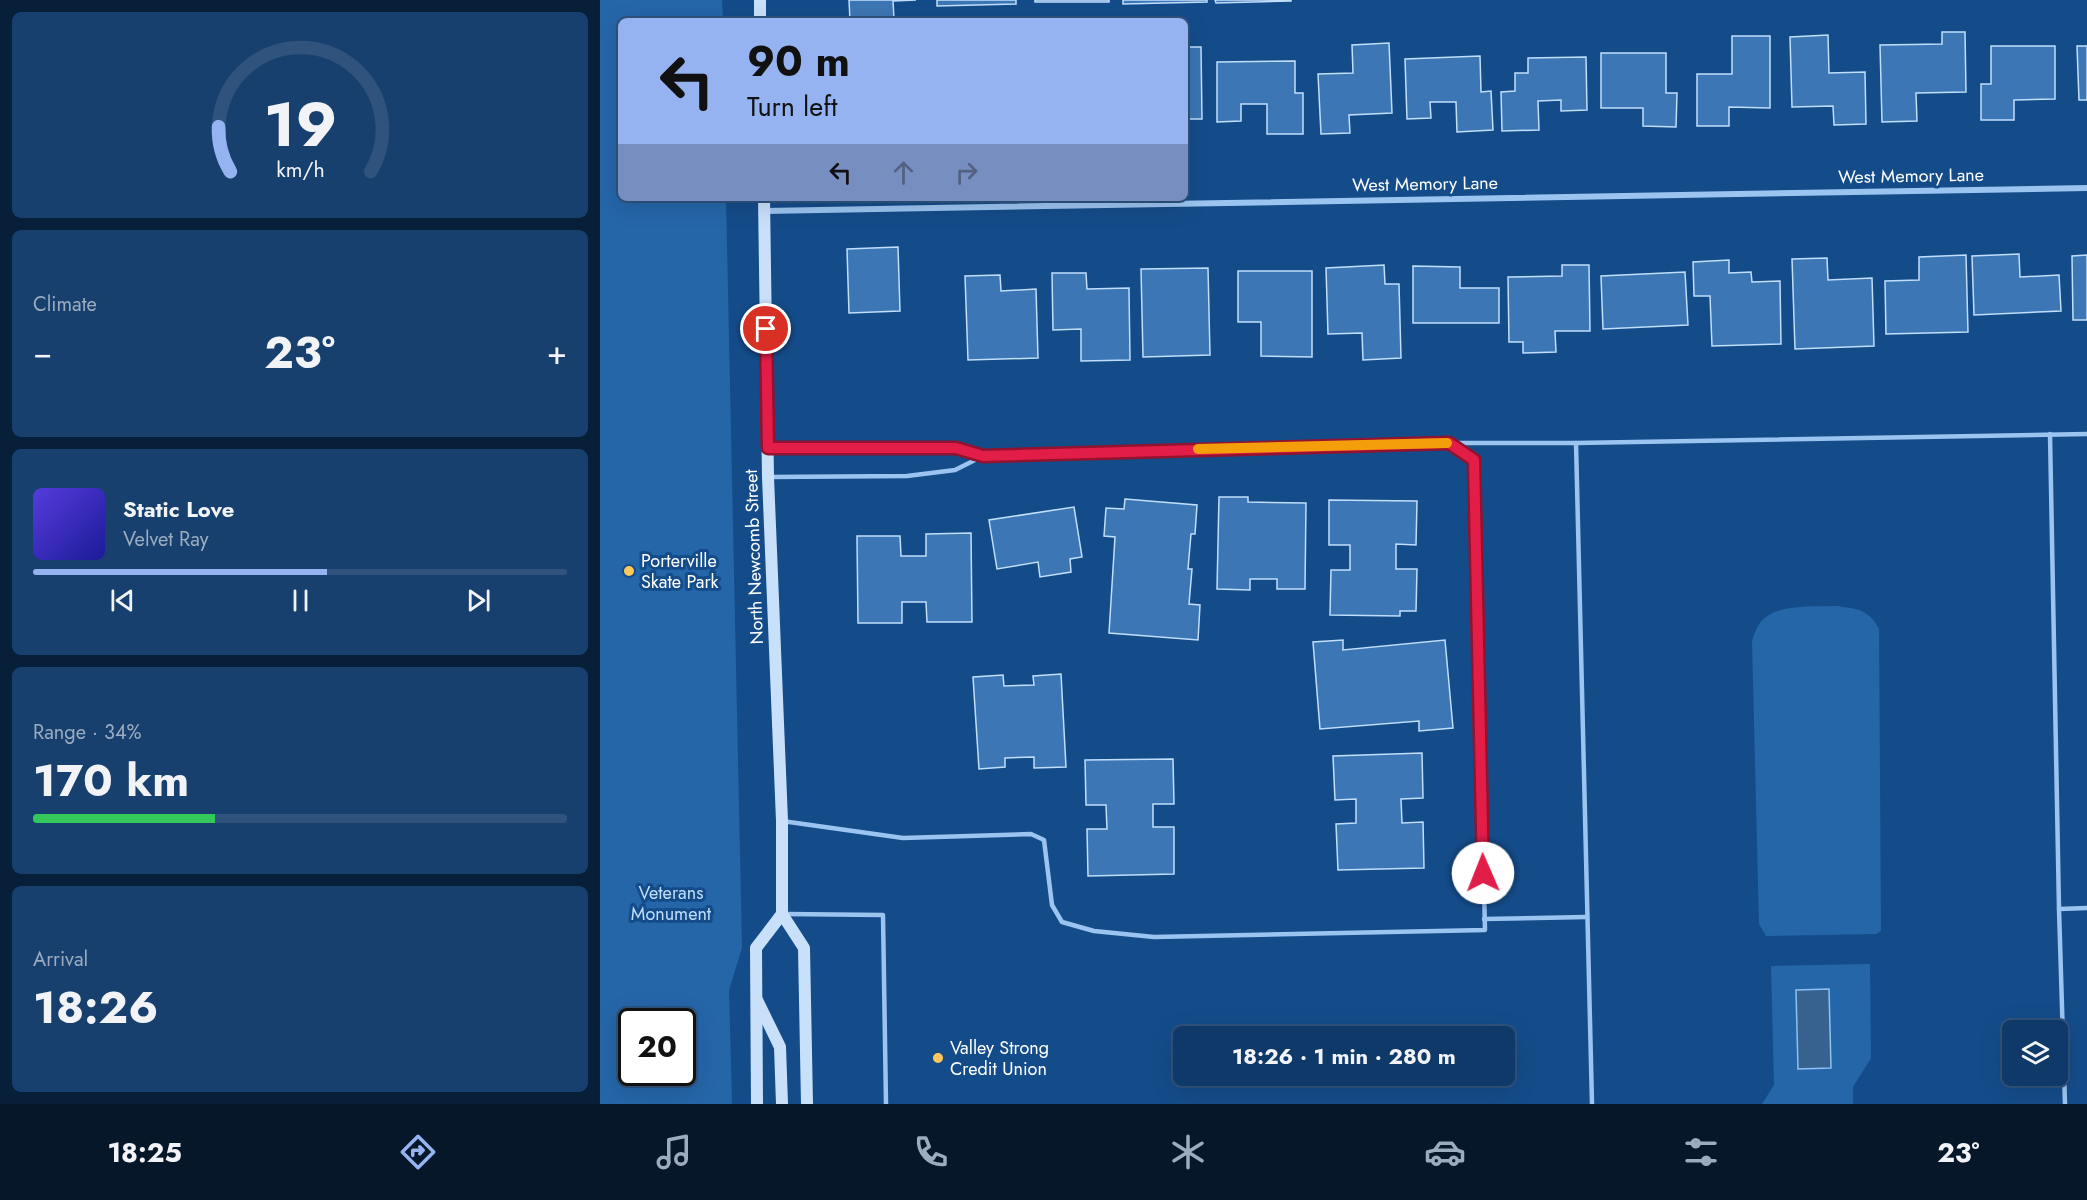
<!DOCTYPE html>
<meta charset="utf-8">
<style>
:root{--surface:#0f3968;--page:#18406e;--text:#f1f3f6;--muted:#9bacc0;--line:#2f537c;--accent:#95b2f1}
body{margin:0;font-family:Jost,sans-serif;background:var(--page);color:var(--text);height:100vh;display:flex;flex-direction:column;font-size:22px;white-space:nowrap}
*{box-sizing:border-box;margin:0}
p{font-size:20px;color:var(--muted)}
.icon{flex:none;width:33px;height:33px;fill:none;stroke:currentColor;stroke-width:2;stroke-linecap:round;stroke-linejoin:round}
.map{position:relative;flex:1;overflow:hidden}
.side{display:flex;flex-direction:column;gap:12px;padding:12px;background:#081f39;width:600px}
.side>*{flex:none}
.hud{position:absolute;left:18px;top:18px;width:570px;height:183px;border-radius:9px;box-shadow:0 6px 24px #0002,0 0 0 2px var(--line);background:#95b2f1;color:#111;overflow:hidden}
.tools{position:absolute;left:1402px;top:1020px;display:grid;gap:12px}
.tools a{display:grid;place-items:center;width:66px;height:66px;border-radius:9px;background:var(--surface);box-shadow:0 6px 24px #0002,0 0 0 2px var(--line);font-size:30px}
.speed{position:absolute;left:18px;top:1008px;display:flex;gap:12px;font-size:30px;font-weight:700;text-align:center}
.speed>*{display:grid;place-content:center;width:78px;height:78px;border-radius:50%;background:var(--surface);box-shadow:0 6px 24px #0002,0 0 0 2px var(--line);line-height:1}
.speed .limit{border:3px solid #111;border-radius:9px;background:#fff;color:#111}
.pin{position:absolute;display:grid;place-items:center;width:51px;height:51px;color:#fff;margin:-26px;border:3px solid #fff;border-radius:50%;box-shadow:0 2px 6px #0007}
.me{position:absolute;width:66px;margin:-33px;rotate:359deg;stroke-linejoin:round;filter:drop-shadow(0 0 4px #0008)}
.turn{display:flex;align-items:center;gap:21px;height:126px;padding:0 30px;font-size:27px}
.turn .icon{width:78px;height:78px;stroke-width:2.5}
.turn b{display:block;font-size:42px;line-height:51px}
.lanes{display:flex;align-items:center;height:57px;padding:0 30px;background:#0003;justify-content:center;gap:30px;direction:ltr}
.lanes .off{opacity:.35}
.big{font-size:45px;font-weight:700;line-height:1.1}
.side .tile{flex:1;display:flex;flex-direction:column;justify-content:center;gap:9px;min-width:0;padding:0 21px;border-radius:9px;background:var(--page)}
.side .dial{align-items:center;gap:0}
.dial svg{height:156px;overflow:visible;fill:none;stroke:var(--line);stroke-width:7;stroke-linecap:round;text-anchor:middle}
.dial text{fill:var(--text);stroke:none}
.song{display:flex;align-items:center;gap:18px}
.cover{width:72px;height:72px;border-radius:9px;background:linear-gradient(135deg,hsl(250 70% 55%),hsl(240 70% 35%))}
.played{height:6px;border-radius:3px;background:linear-gradient(90deg,var(--accent) 55%,var(--line) 55%)}
.keys{display:flex;justify-content:space-around;direction:ltr}
.heat{display:flex;justify-content:space-between;align-items:center;font-size:33px;direction:ltr}
.charge{height:9px;border-radius:4px;background:linear-gradient(90deg,#34c759 34%,var(--line) 0)}
.trip{position:absolute;left:573px;top:1026px;width:342px;height:60px;border-radius:9px;background:var(--surface);box-shadow:0 6px 24px #0002,0 0 0 2px var(--line);font-weight:700;line-height:60px;text-align:center}
.tabs{display:flex;height:96px;justify-content:space-around;align-items:center;background:#06172a;color:var(--muted)}
.tabs .icon{width:42px;height:42px}
.tabs .current{color:var(--accent)}
.tabs b{font-size:27px;color:var(--text)}
main{display:flex;flex:1;min-height:0}
.map>svg:first-child{display:block}
.green{fill:#2566a9;fill-rule:evenodd}
.water{fill:#37618f;stroke:#8dc0f3;stroke-width:1.5}
.building{fill:#3c76b4;stroke:#c1defc;stroke-width:1.5}
.lines{fill:none;stroke-linecap:round;stroke-linejoin:round}
.service{stroke:#9bc4f0;stroke-width:4.5}
.minor{stroke:#9bc4f0;stroke-width:6}
.secondary{stroke:#c9e0fb;stroke-width:12}
.route-casing{stroke:#92132f;stroke-width:15}
.route{stroke:#e11d48;stroke-width:10}
.slow{stroke:#f59e0b;stroke-width:10}
.poi-dot{fill:#ffc95a;stroke:#144c8a;stroke-width:2}
.labels{text-anchor:middle;stroke-width:6;stroke-linejoin:round;paint-order:stroke}
.street-label{font-size:18px;fill:#fff;stroke:#144c8a}
.poi-label{font-size:18px;fill:#fff;stroke:#144c8a;text-anchor:start}
.park-label{font-size:18px;fill:#c1defc;stroke:#144c8a}
</style>
<main>
<section class="side">
<div class="tile dial"><svg viewBox="0 0 100 80">
<path d="M14 69A42 42 0 1 1 86 69"/>
<path d="M14 69A42 42 0 0 1 8 46" stroke="#95b2f1"/>
<text x="50" y="56" font-size="32" font-weight="700">19</text>
<text x="50" y="72" font-size="11">km/h</text>
</svg></div>
<div class="tile"><p>Climate</p>
<div class="heat"><a>−</a><b class="big">23°</b><a>+</a></div>
</div>
<div class="tile">
<div class="song"><i class="cover"></i><div><b>Static Love</b><p>Velvet Ray</p></div></div>
<div class="played"></div>
<div class="keys"><svg class="icon" aria-label="previous" viewBox="0 0 24 24"><path d="M18 5L8 12l10 7zM5 5v14"/></svg><svg class="icon" aria-label="pause" viewBox="0 0 24 24"><path d="M8 5v14M16 5v14"/></svg><svg class="icon" aria-label="next" viewBox="0 0 24 24"><path d="M6 5l10 7-10 7zM19 5v14"/></svg></div>
</div>
<div class="tile"><p>Range · 34%</p><b class="big">170 km</b><div class="charge"></div></div>
<div class="tile"><p>Arrival</p><b class="big">18:26</b></div>
</section>
<div class="map">
<svg width="1487" height="1104" viewBox="0 0 1487 1104">
<rect width="100%" height="100%" fill="#144c8a"/>
<g class="green">
<path d="M0,0h122l1,21h-102v177h105l16,750 -13,42 3,114h-132zM32,1022h50v50h-50z"/>
<path d="M1235,606c20,2 34,3 44,23l2,302 -5,3 -110,2 -7,-12 -7,-283c2,-6 4,-13 8,-18 15,-20 53,-16 75,-17z"/>
<polygon points="1270,964 1271,1058 1253,1087 1253,1104 1162,1104 1174,1085 1171,966"/>
</g>
<polygon class="water" points="1229,989 1231,1068 1198,1069 1196,990"/>
<g class="building">
<polygon points="249,0 316,0 293,1 294,19 250,21"/>
<polygon points="337,0 416,0 416,4 337,6"/>
<rect x="435" y="0" width="74" height="2"/>
<polygon points="523,0 607,0 607,2 523,4"/>
<polygon points="615,0 691,0 691,1 616,3"/>
<polygon points="1342,32 1365,32 1366,92 1316,93 1317,121 1282,122 1280,45 1342,44"/>
<polygon points="1228,35 1229,73 1265,72 1266,124 1234,125 1233,106 1192,107 1190,37"/>
<polygon points="1132,36 1170,36 1170,108 1129,107 1129,126 1097,126 1097,74 1132,74"/>
<polygon points="789,43 792,113 749,115 750,133 721,134 718,74 753,73 752,45"/>
<polygon points="1391,46 1455,46 1455,99 1414,100 1414,120 1381,120 1381,84 1391,84"/>
<polygon points="1477,46 1487,46 1487,100 1479,100"/>
<polygon points="585,47 601,47 602,119 585,119"/>
<polygon points="1001,53 1066,53 1066,93 1077,93 1076,127 1043,126 1043,108 1001,108"/>
<polygon points="880,56 881,92 891,91 893,130 857,132 856,102 830,102 831,118 807,119 805,59"/>
<polygon points="986,57 987,110 961,111 961,100 938,101 939,130 902,131 901,92 915,91 915,73 928,73 928,58"/>
<polygon points="695,61 695,93 703,93 703,134 667,134 667,104 641,104 641,121 617,122 617,62"/>
<polygon points="298,247 300,311 249,313 247,249"/>
<polygon points="1419,254 1420,277 1459,275 1461,311 1374,315 1372,256"/>
<polygon points="1366,255 1368,332 1286,334 1285,281 1319,280 1319,257"/>
<polygon points="1487,255 1487,320 1473,320 1472,256"/>
<polygon points="1227,258 1228,280 1272,278 1274,346 1195,349 1192,259"/>
<polygon points="1129,260 1129,273 1151,272 1152,282 1180,281 1181,344 1112,346 1110,296 1094,296 1093,262"/>
<polygon points="784,265 785,284 799,284 801,358 763,360 762,333 728,334 726,268"/>
<polygon points="962,265 989,265 990,331 955,331 956,352 923,353 923,342 909,342 908,277 962,276"/>
<polygon points="813,266 860,267 860,288 899,288 899,323 813,323"/>
<polygon points="608,268 610,355 543,357 541,269"/>
<polygon points="638,271 712,271 712,357 661,356 661,322 638,322"/>
<polygon points="1085,272 1088,325 1003,329 1001,276"/>
<polygon points="452,273 486,273 487,289 529,288 530,360 481,361 481,329 453,330"/>
<polygon points="400,275 401,291 436,289 438,358 368,360 365,276"/>
<polygon points="619,497 648,497 648,502 706,503 705,589 677,589 677,579 650,579 650,590 617,589"/>
<polygon points="525,499 597,505 595,534 591,534 588,569 592,569 589,604 600,605 598,640 509,633 515,537 504,536 506,508 524,509"/>
<polygon points="729,500 817,501 816,545 796,544 796,569 817,569 816,611 800,611 800,616 730,615 731,570 750,570 750,545 729,545"/>
<polygon points="474,507 482,557 470,559 471,572 440,577 438,562 397,569 389,520"/>
<polygon points="371,533 372,622 327,622 326,602 302,602 302,623 258,623 257,536 300,536 301,556 326,556 326,534"/>
<polygon points="743,640 743,650 845,640 853,728 819,731 819,721 720,729 713,642"/>
<polygon points="461,674 466,767 434,768 434,757 405,758 405,767 379,769 373,677 403,675 404,686 434,685 433,676"/>
<polygon points="822,753 823,798 801,799 802,823 823,822 824,868 738,870 736,824 756,823 756,799 735,800 733,756"/>
<polygon points="573,759 574,804 553,804 553,827 574,827 574,874 488,876 487,829 507,829 506,805 486,805 485,760"/>
</g>
<g class="lines">
<g class="service">
<polyline points="1450,434 1459,909"/>
<polyline points="850,443 976,443"/>
<polyline points="168,448 356,448 383,456 849,443 874,460 885,930 554,937 494,931 462,922 452,905 444,840 431,834 303,838 182,821"/>
<polyline points="170,477 307,476 355,470 383,456"/>
<polyline points="185,914 283,915 286,1104"/>
<polyline points="884,919 986,917"/>
<polyline points="992,1104 976,443 1487,434"/>
<polyline points="1465,1104 1459,909 1487,908"/>
</g>
<polyline class="minor" points="164,211 1487,188"/>
<g class="secondary">
<polyline points="160,0 160,21"/>
<polyline points="164,198 168,477 182,821 182,914 204,948 207,1104"/>
<polyline points="157,1000 180,1047 182,1104"/>
<polyline points="157,1104 156,948 182,914"/>
</g>
</g>
<g class="lines">
<defs>
<polyline id="route" points="166,329 168,448 356,448 383,456 849,443 874,460 883,873"/>
</defs>
<use href="#route" class="route-casing"/>
<use href="#route" class="route"/>
<polyline class="slow" points="598,449 847,443"/>
</g>
<g class="poi-dot">
<circle cx="29" cy="571" r="6"/>
<circle cx="338" cy="1058" r="6"/>
</g>
<g class="labels">
<g class="street-label">
<text transform="translate(1311 176) rotate(-1)" y="6">West Memory Lane</text>
<text transform="translate(825 184) rotate(-1)" y="6">West Memory Lane</text>
<text transform="translate(154 557) rotate(-92)" y="6">North Newcomb Street</text>
</g>
<g class="poi-label">
<text x="41" y="567">Porterville<tspan x="41" dy="21">Skate Park</tspan></text>
<text x="350" y="1054">Valley Strong<tspan x="350" dy="21">Credit Union</tspan></text>
</g>
<g class="park-label">
<text x="71" y="899">Veterans<tspan x="71" dy="21">Monument</tspan></text>
</g>
</g>
</svg>
<div class="tools">
<a><svg class="icon" aria-label="layers" viewBox="0 0 24 24"><path d="M12 4l9 5-9 5-9-5zM3 14l9 5 9-5"/></svg></a>
</div>
<div class="speed"><div class="limit">20</div></div>
<div class="pin" style="left:166px;top:329px;background:#d93025"><svg class="icon" aria-label="arrive" viewBox="0 0 24 24"><path d="M6 21V4h12l-3 4 3 4H6"/></svg></div>
<svg class="me" style="left:883px;top:873px" viewBox="-20 -20 40 40"><circle r="19" fill="#fff"/><path d="M0-13L10 11 0 6-10 11z" fill="#e11d48"/></svg>
<div class="trip">18:26 · 1 min · 280 m</div>
<div class="hud">
<div class="turn"><svg class="icon" aria-label="left" viewBox="0 0 24 24"><path d="M17 20v-9H6M10 6l-5 5 5 5"/></svg><div><b>90 m</b>Turn left</div></div>
<div class="lanes"><svg class="icon" aria-label="left" viewBox="0 0 24 24"><path d="M17 20v-9H6M10 6l-5 5 5 5"/></svg><svg class="icon off" aria-label="ahead" viewBox="0 0 24 24"><path d="M12 20V5M6 11l6-6 6 6"/></svg><svg class="icon off" aria-label="right" viewBox="0 0 24 24"><path d="M7 20v-9h11M14 6l5 5-5 5"/></svg></div>
</div>
</div>
</main>
<nav class="tabs">
<b>18:25</b>
<svg class="icon current" aria-label="directions" viewBox="0 0 24 24"><path d="M12 3l9 9-9 9-9-9zM9 14v-3h6M13 9l2 2-2 2"/></svg>
<svg class="icon" aria-label="music" viewBox="0 0 24 24"><path d="M9 18V5l10-2v13"/><circle cx="6" cy="18" r="3"/><circle cx="16" cy="16" r="3"/></svg>
<svg class="icon" aria-label="phone" viewBox="0 0 24 24"><path d="M5 4h4l2 5-3 2q2 4 5 5l2-3 5 2v4C11 20 4 13 5 4z"/></svg>
<svg class="icon" aria-label="climate" viewBox="0 0 24 24"><path d="M12 3v18M4 7l16 10M4 17L20 7"/></svg>
<svg class="icon" aria-label="car" viewBox="0 0 24 24"><path d="M5 17H2v-5l4-1 3-4h7l3 4 3 1v5h-3M9 17h6M6 11h13"/><circle cx="7" cy="17" r="2"/><circle cx="17" cy="17" r="2"/></svg>
<svg class="icon" aria-label="filters" viewBox="0 0 24 24"><path d="M4 7h16M4 17h16"/><circle cx="9" cy="7" r="2"/><circle cx="15" cy="17" r="2"/></svg>
<b>23°</b>
</nav>
